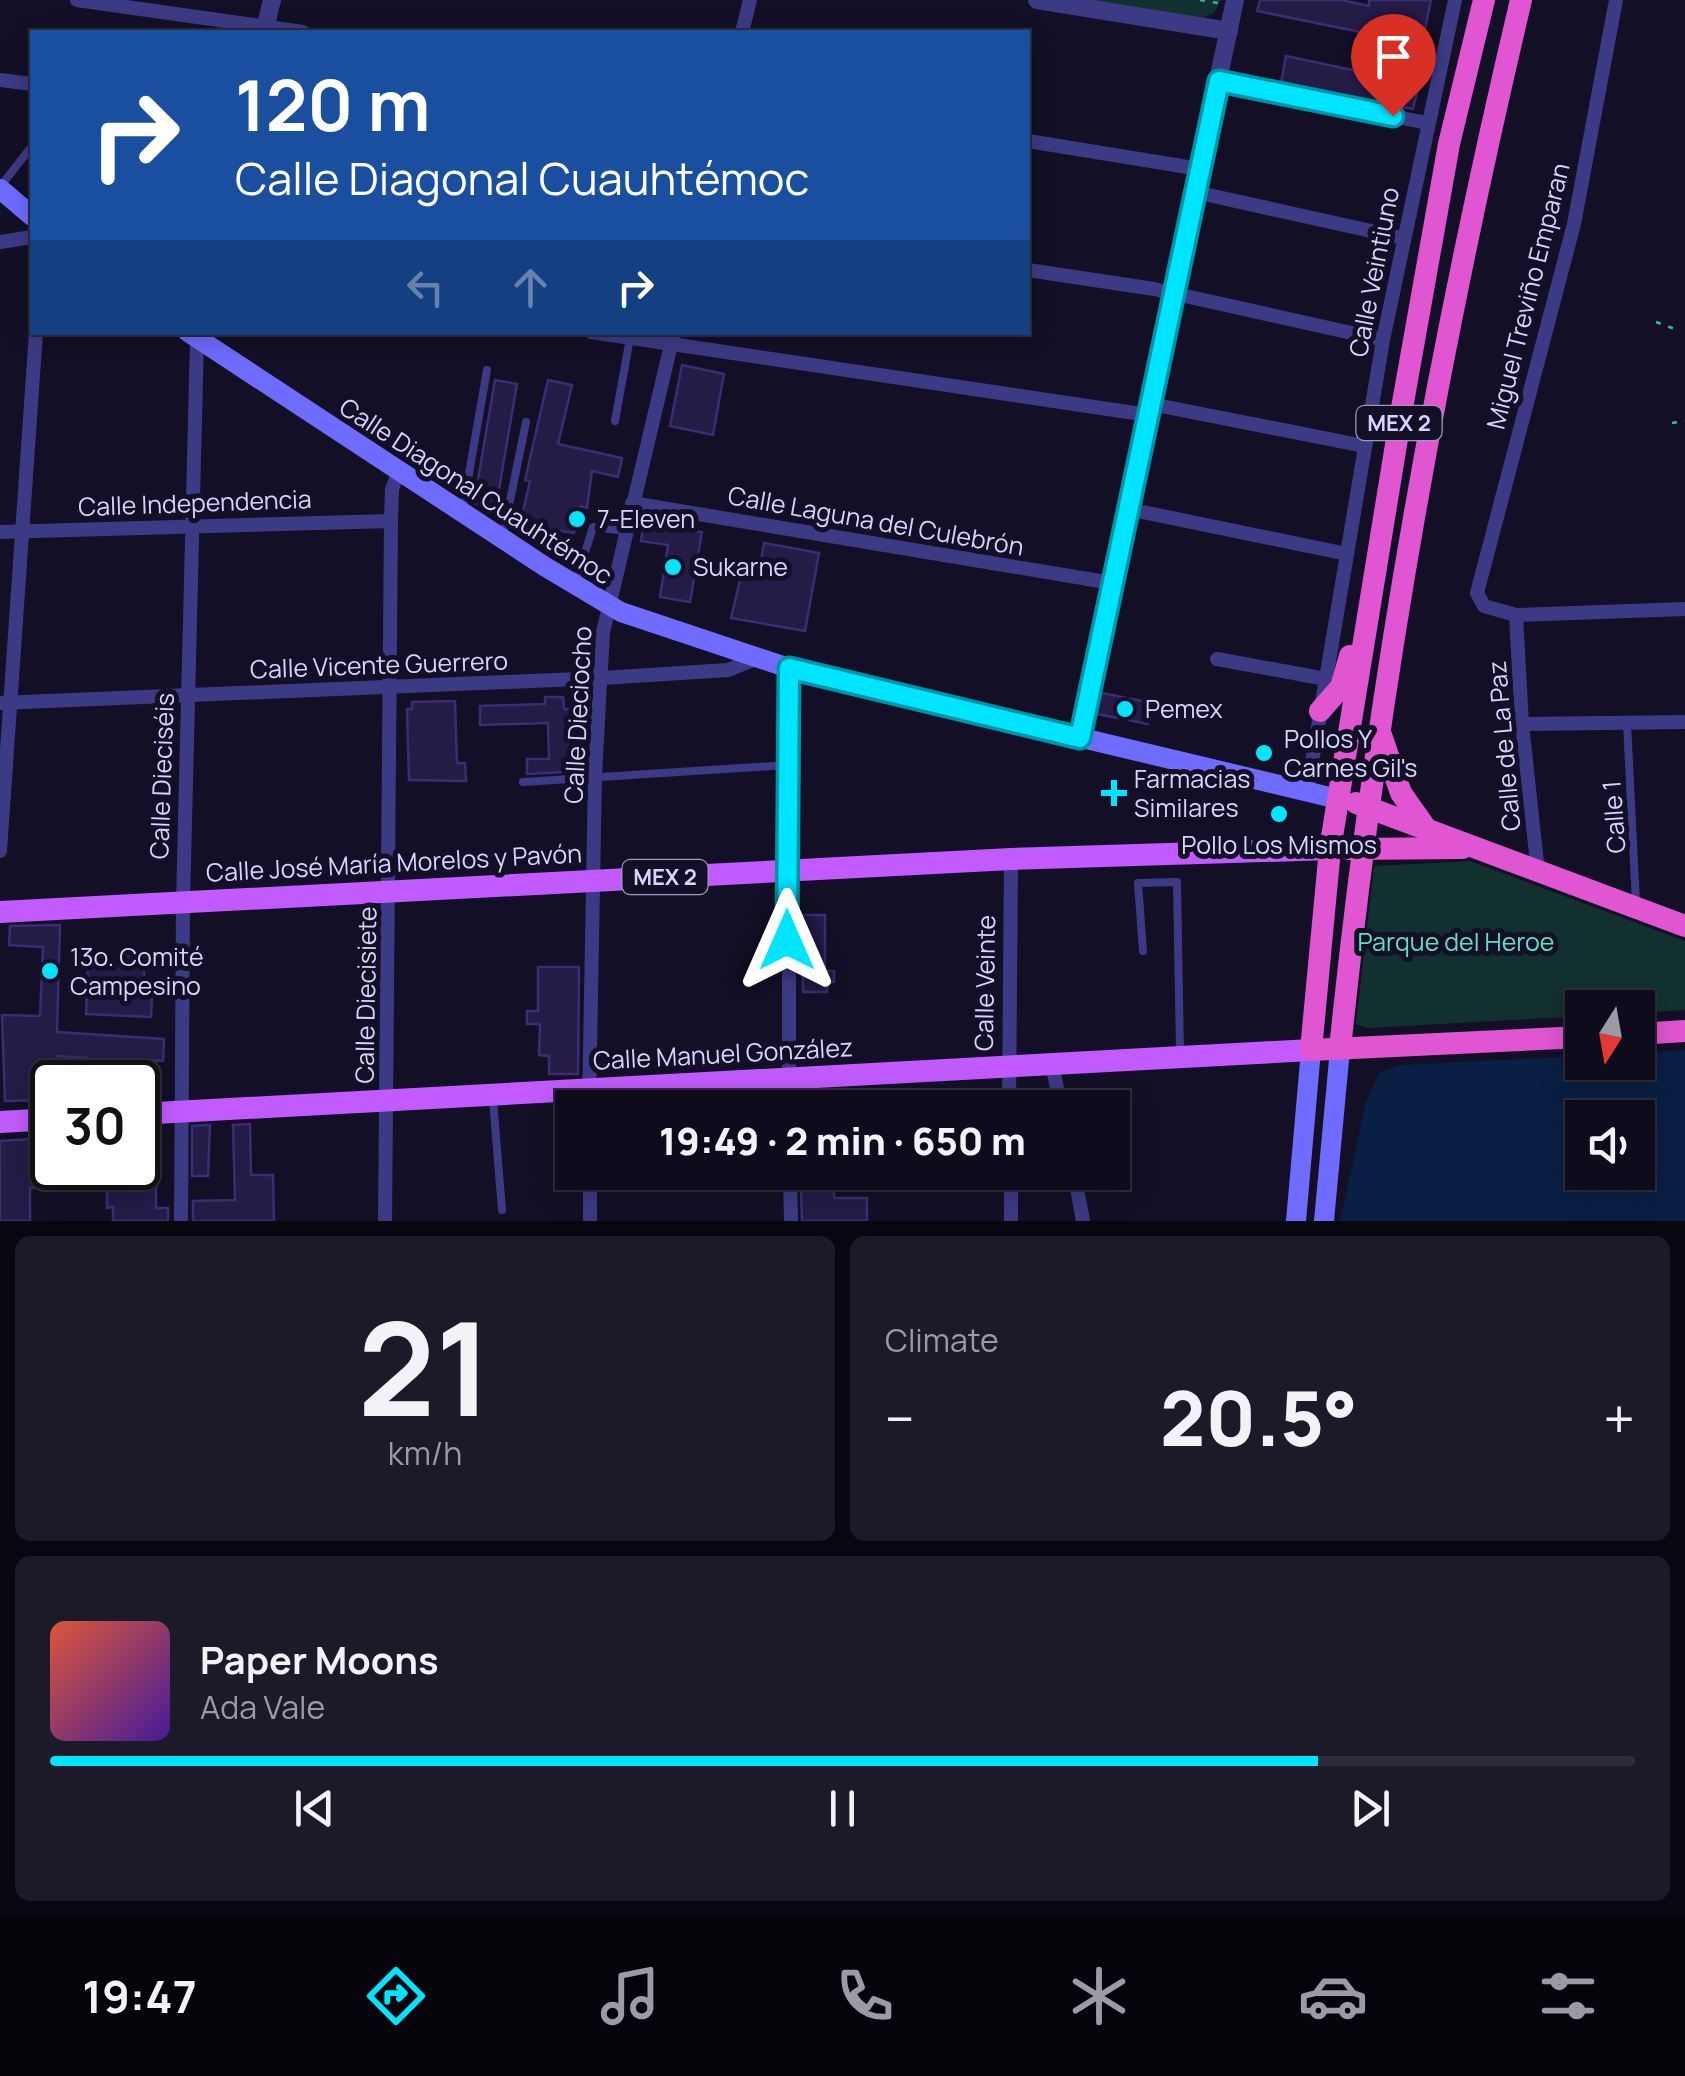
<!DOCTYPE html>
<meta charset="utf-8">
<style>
:root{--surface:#0e0b1c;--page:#1c1929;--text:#f1f3f6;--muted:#9b9ba3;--line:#2e2b3b;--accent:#00e5ff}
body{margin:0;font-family:Manrope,sans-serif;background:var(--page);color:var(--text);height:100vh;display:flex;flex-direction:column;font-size:38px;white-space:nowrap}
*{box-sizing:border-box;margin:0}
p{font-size:32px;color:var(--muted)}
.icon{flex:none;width:55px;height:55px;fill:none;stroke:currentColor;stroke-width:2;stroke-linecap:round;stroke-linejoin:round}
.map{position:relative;height:1221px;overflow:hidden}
.drawer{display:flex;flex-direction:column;gap:15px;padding:15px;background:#08060f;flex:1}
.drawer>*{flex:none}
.hud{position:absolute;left:30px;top:30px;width:1000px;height:305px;border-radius:0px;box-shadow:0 5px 25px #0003,0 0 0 2px var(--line);background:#1a4fa0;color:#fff;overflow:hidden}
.needle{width:65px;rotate:191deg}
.fabs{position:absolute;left:1565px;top:990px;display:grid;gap:20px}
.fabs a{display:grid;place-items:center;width:90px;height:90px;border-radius:0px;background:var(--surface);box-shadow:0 5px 25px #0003,0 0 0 2px var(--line);font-size:50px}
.speed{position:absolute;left:30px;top:1060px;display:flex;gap:20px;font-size:50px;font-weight:700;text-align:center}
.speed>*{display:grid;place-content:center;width:130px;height:130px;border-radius:50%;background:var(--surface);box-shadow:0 5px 25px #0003,0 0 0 2px var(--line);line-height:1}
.speed .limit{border:5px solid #111;border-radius:15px;background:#fff;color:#111}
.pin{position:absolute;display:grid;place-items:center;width:85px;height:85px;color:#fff;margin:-102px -42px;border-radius:50% 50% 50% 0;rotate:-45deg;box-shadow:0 0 10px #0007}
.pin .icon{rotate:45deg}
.me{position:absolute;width:110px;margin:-55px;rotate:0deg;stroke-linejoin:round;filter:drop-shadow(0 0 8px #0008)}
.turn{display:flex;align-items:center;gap:35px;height:210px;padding:0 40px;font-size:45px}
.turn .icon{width:130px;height:130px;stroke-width:2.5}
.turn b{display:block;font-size:70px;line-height:85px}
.lanes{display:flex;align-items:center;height:95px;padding:0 40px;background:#0003;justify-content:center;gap:50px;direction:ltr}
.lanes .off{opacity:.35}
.big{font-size:75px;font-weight:800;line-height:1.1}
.drawer .tile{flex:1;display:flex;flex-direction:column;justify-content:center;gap:15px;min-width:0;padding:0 35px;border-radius:15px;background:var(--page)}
.drawer .dial{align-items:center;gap:0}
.dial b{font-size:130px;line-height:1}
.song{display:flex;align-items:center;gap:30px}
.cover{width:120px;height:120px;border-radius:15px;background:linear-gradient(135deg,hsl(10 70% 55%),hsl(260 70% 35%))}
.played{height:10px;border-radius:5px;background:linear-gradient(90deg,var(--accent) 80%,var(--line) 80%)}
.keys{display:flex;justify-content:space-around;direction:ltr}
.heat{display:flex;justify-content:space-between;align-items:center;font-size:55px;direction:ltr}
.drawer .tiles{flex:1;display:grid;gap:15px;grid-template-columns:1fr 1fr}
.tile:last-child{grid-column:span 2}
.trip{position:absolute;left:555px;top:1090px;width:575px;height:100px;border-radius:0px;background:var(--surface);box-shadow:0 5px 25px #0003,0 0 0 2px var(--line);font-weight:800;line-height:100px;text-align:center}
.tabs{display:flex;height:160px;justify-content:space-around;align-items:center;background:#06040b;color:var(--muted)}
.tabs .icon{width:70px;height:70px}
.tabs .selected{color:var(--accent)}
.tabs b{font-size:45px;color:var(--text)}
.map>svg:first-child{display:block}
.green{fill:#12302f}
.water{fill:#0a1f44;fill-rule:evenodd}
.building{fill:#241b47;stroke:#3b2d73;stroke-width:2.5}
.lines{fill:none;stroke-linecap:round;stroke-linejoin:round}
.path{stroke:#2fb8b0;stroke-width:2.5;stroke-dasharray:5 8;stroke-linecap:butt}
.service{stroke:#3d3a85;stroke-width:8}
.minor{stroke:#3d3a85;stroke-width:14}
.tertiary{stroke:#3d3a85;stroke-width:18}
.secondary{stroke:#6f6bff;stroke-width:20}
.primary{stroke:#c25bff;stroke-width:22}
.trunk{stroke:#e055d1;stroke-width:22}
.route-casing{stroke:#0095a6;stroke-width:25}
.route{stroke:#00e5ff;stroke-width:18}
.poi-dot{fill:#00e5ff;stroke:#130f26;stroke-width:4}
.labels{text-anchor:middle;stroke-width:10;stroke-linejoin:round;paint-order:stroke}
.shield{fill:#130f26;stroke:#9e99be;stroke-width:2.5}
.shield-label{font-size:22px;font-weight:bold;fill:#d9d4ff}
.street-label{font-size:25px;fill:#d9d4ff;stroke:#130f26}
.poi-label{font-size:25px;fill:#d9d4ff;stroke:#130f26;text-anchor:start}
.park-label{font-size:25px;fill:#5fe0c0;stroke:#130f26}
</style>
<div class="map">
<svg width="1685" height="1221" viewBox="0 0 1685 1221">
<rect width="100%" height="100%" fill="#130f26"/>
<g class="green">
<polygon points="1085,0 1221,0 1214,13 1201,19"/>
<polygon points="1470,861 1685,941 1685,1010 1638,1013 1638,1008 1582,1008 1582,1016 1368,1028 1356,1024 1374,866"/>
</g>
<path class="water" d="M1685,1050v171h-345l26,-119 14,-30 22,-7 180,-9v6h56v-9zM1582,1118h56v54h-56z"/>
<g class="building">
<polygon points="1260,0 1341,0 1369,6 1369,0 1431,0 1414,83 1419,84 1413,109 1281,83 1286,56 1362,72 1370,34 1257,11"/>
<polygon points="682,365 724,374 713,435 670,426"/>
<polygon points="495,380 517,384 496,507 474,503"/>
<polygon points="548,380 572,385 558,444 622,458 618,477 592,471 587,508 580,506 574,533 526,525 527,517 522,516 530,481 525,480"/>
<polygon points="644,523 702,532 690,602 660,597 668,545 641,541"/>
<polygon points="764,543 819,553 805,631 731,618 743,568 759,571"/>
<polygon points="1102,693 1152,703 1148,724 1097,714"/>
<polygon points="545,697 563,697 564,709 581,709 585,771 527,774 527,759 549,759 548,723 480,725 480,706 545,704"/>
<polygon points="455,701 457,763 465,763 466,781 409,780 407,709 412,709 412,702"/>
<polygon points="802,915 825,915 825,971 834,971 834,982 827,983 827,992 803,992"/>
<polygon points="60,925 57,1032 164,1039 163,1061 126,1059 126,1082 86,1082 87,1058 57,1056 52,1100 5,1101 2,1015 40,1016 43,947 9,945 10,926"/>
<polygon points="119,955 145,956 143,994 152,995 151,1017 86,1014 88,963 118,964"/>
<polygon points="538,967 579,967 578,1074 549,1074 549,1056 539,1055 540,1024 527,1024 527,1011 538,1011"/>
<rect x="858" y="1090" width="30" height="18"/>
<polygon points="981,1095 982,1108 933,1108 932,1097"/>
<polygon points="250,1124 251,1175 273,1175 274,1221 193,1221 193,1201 235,1200 233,1125"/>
<polygon points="210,1125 208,1176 192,1176 192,1126"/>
<polygon points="30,1139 31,1173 48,1173 49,1187 30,1188 30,1221 0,1221 0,1141"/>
<polygon points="107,1183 156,1183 156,1208 168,1208 168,1221 113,1221 113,1207 107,1208"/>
<polygon points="801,1191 834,1191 834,1198 867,1198 867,1221 802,1221"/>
</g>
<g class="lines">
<g class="path">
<polyline points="1200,0 1218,3"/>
<polyline points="1656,322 1675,329"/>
<polyline points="1672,423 1685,421"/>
</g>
<g class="service">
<polyline points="0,187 32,146"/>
<polyline points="615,421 630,338"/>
<polyline points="463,508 487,370"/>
<polyline points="503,535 526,422"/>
<polyline points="576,581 593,527 626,531"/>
<polyline points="1627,723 1636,903"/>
<polyline points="523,782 788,765"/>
<polyline points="1143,951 1138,883 1177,882 1180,1052"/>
<polyline points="493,1100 502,1210"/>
</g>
<g class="minor">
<polyline points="77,0 303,32"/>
<polyline points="1616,0 1574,224 1477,593 1484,606 1516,615 1685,609"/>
<polyline points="742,32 750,0"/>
<polyline points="0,80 32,84"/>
<polyline points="1219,81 1427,123"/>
<polyline points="1028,141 1200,169"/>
<polyline points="1195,192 1403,238"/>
<polyline points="0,242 32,237"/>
<polyline points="1028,270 1154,289 1383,340"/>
<polyline points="591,332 1148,415"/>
<polyline points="1151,404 1364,446"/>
<polyline points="632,503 1112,583"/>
<polyline points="1128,509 1347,554"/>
<polyline points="0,532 391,521"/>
<polyline points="1516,615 1522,724 1538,872"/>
<polyline points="1217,659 1326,679"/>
<polyline points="789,668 789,1108"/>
<polyline points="0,703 602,678 728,670 758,658"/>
<polyline points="1522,724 1685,722"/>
<polyline points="1307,792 1383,340 1455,0"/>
<polyline points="0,851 36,332"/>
<polyline points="1052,1064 1061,1108"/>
<polyline points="589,1108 595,774 603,632 674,332"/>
<polyline points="1009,1108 1011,859"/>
<polyline points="590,1172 590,1221"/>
<polyline points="790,1172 791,1221"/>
<polyline points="1011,1172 1011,1221"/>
<polyline points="1074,1172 1083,1221"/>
<polyline points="181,1221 183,902 197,339"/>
<polyline points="385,1221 391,521 392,489 399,471"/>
</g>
<g class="tertiary">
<polyline points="1037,0 1229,31"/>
<polyline points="264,32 272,0"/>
<polyline points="1079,738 1235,0"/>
</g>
<g class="secondary">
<polyline points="0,189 32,216"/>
<polyline points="188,332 544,566 621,612 789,668 1338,799"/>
<polyline points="1296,1221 1311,1050"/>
<polyline points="1324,1221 1340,1049"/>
</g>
<g class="primary">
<polyline points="0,912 1011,859 1330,849"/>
<polyline points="138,1114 1311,1050"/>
<polyline points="0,1122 52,1119"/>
</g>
<g class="trunk">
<polyline points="1484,0 1449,144 1402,408 1330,849 1311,1050 1582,1037"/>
<polyline points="1320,711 1341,687 1350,656"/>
<polyline points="1381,735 1401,793 1425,827"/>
<polyline points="1356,803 1685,926"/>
<polyline points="1349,849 1462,848"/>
<polyline points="1638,1034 1685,1031"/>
<path d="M1340,1049c36,-354 99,-703 181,-1049"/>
</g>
</g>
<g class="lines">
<defs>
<polyline id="route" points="787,940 789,668 1080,738 1219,81 1393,116"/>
</defs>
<use href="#route" class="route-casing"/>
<use href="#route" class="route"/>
</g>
<g class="poi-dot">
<circle cx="577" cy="519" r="10"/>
<circle cx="673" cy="567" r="10"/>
<circle cx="1125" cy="709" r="10"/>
<circle cx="1264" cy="753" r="10"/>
<path d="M1109 778h10v10h10v10h-10v10h-10v-10h-10v-10h10z"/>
<circle cx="1279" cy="814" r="10"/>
<circle cx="50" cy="971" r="10"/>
</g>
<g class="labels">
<g class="shield">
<rect x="1356.5" y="406" width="85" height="34" rx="8"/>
<rect x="622.5" y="860" width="85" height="34" rx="8"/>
</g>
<g class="shield-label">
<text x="1399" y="431">MEX 2</text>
<text x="665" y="885">MEX 2</text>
</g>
<g class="street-label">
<text transform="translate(1374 272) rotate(-79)" y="9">Calle Veintiuno</text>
<text transform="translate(1528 296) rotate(-76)" y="9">Miguel Treviño Emparan</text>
<text transform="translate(476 491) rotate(33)" y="9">Calle Diagonal Cuauhtémoc</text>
<text transform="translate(195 503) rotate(-2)" y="9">Calle Independencia</text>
<text transform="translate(876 521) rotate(10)" y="9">Calle Laguna del Culebrón</text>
<text transform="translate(379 665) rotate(-2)" y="9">Calle Vicente Guerrero</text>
<text transform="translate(578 715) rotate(-87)" y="9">Calle Dieciocho</text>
<text transform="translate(1504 746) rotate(-95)" y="9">Calle de La Paz</text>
<text transform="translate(162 776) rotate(-88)" y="9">Calle Dieciséis</text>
<text transform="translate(1614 817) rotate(-94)" y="9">Calle 1</text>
<text transform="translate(394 863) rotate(-3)" y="9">Calle José María Morelos y Pavón</text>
<text transform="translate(985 983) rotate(-89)" y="9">Calle Veinte</text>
<text transform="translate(366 995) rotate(-89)" y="9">Calle Diecisiete</text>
<text transform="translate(723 1054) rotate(-3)" y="9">Calle Manuel González</text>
</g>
<g class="poi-label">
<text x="597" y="528">7-Eleven</text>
<text x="693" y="576">Sukarne</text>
<text x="1145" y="718">Pemex</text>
<text x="1284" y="748">Pollos Y<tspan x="1284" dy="29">Carnes Gil's</tspan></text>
<text x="1134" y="788">Farmacias<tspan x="1134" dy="29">Similares</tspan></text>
<text x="1279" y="854" text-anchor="middle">Pollo Los Mismos</text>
<text x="70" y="966">13o. Comité<tspan x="70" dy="29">Campesino</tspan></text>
</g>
<g class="park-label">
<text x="1456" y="951">Parque del Heroe</text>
</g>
</g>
</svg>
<div class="fabs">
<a><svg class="needle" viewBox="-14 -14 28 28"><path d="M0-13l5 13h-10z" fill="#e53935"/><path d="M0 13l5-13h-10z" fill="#9b9ba3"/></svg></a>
<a><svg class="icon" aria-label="sound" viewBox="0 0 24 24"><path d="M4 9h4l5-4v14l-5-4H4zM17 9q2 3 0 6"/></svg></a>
</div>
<div class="speed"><div class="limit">30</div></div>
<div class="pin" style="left:1393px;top:116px;background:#d93025"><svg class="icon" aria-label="arrive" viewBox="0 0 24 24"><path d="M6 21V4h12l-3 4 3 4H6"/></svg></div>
<svg class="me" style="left:787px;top:940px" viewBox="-20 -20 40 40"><path d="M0-17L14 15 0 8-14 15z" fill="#00e5ff" stroke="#fff" stroke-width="4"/></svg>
<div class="trip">19:49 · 2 min · 650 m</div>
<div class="hud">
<div class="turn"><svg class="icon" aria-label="right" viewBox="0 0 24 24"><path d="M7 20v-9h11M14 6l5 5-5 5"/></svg><div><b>120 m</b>Calle Diagonal Cuauhtémoc</div></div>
<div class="lanes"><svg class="icon off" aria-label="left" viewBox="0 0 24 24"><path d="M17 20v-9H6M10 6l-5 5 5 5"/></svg><svg class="icon off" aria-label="ahead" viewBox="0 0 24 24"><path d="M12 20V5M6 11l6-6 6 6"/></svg><svg class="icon" aria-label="right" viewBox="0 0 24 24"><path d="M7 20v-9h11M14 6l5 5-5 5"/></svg></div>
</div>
</div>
<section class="drawer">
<div class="tiles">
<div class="tile dial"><b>21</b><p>km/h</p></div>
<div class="tile"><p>Climate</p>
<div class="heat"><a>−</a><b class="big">20.5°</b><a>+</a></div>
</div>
<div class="tile">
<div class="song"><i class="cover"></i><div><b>Paper Moons</b><p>Ada Vale</p></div></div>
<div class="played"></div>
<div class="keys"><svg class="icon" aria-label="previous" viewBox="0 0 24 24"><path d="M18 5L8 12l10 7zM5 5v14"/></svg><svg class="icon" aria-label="pause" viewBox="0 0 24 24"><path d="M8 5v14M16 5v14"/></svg><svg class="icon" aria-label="next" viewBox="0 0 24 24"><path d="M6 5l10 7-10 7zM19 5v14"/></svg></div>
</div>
</div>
</section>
<nav class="tabs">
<b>19:47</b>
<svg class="icon selected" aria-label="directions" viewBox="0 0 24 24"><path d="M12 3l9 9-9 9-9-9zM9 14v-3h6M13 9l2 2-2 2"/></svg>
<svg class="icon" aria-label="music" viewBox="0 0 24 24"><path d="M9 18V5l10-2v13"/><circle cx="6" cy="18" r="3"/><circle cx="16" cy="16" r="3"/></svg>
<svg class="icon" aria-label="phone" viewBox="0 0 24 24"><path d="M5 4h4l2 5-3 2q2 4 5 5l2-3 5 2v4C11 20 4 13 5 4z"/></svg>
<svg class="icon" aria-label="climate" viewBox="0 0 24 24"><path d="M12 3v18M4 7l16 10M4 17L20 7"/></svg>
<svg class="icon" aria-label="car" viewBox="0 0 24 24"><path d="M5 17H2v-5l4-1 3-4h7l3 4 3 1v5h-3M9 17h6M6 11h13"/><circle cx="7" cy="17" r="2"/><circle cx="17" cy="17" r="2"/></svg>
<svg class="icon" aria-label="filters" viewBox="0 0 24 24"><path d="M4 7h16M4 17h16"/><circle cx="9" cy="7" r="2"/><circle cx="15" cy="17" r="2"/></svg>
</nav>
